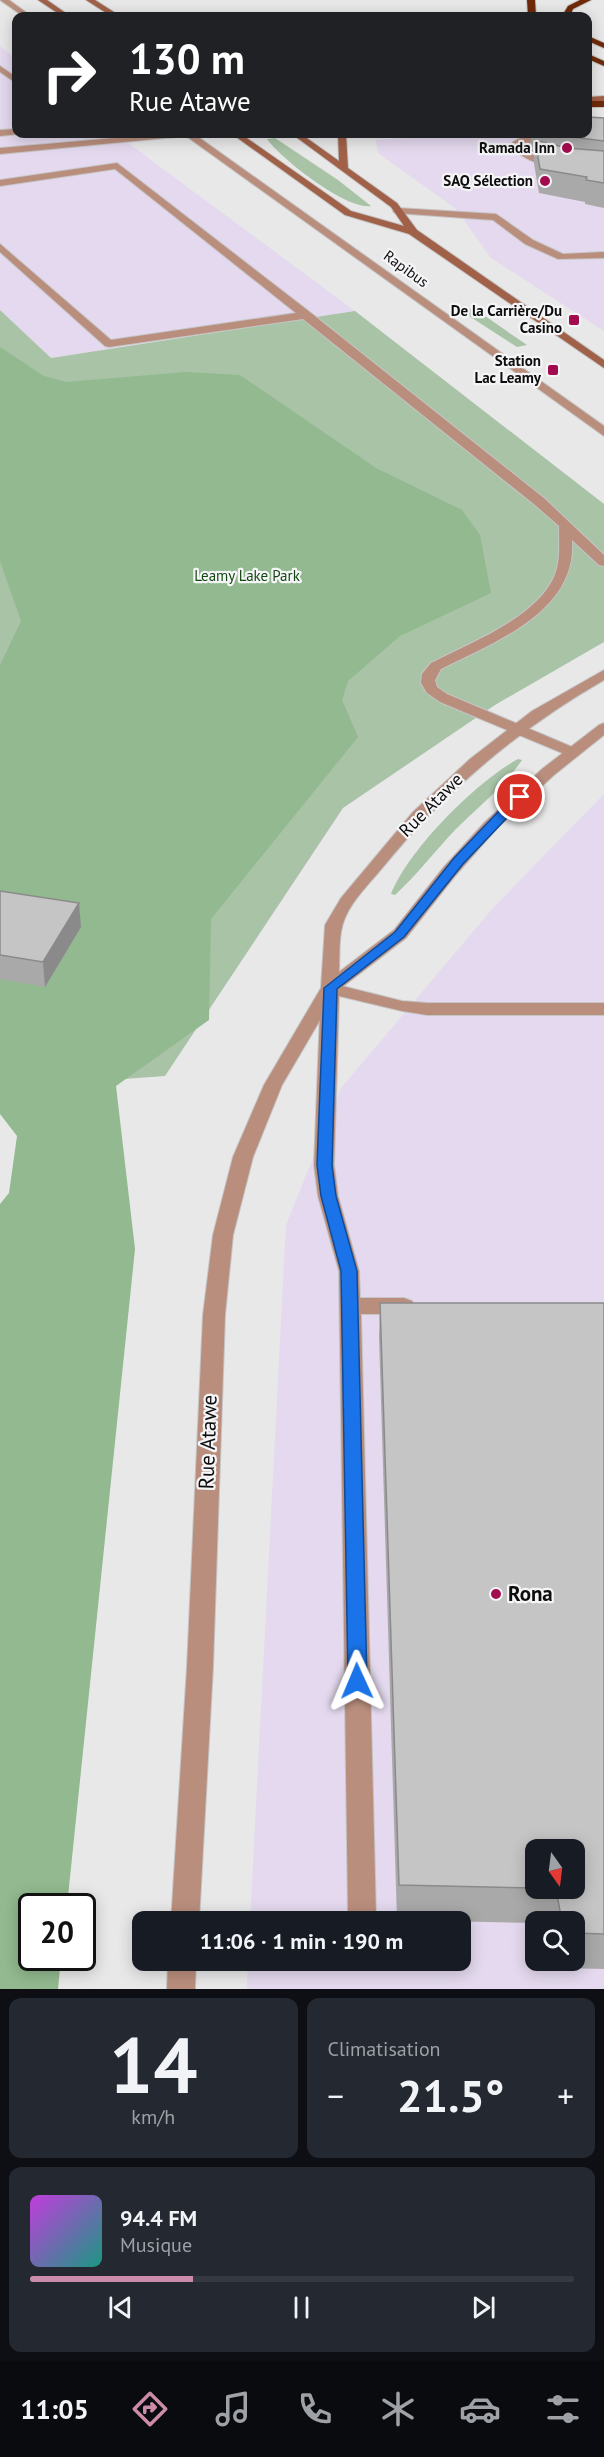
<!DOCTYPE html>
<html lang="fr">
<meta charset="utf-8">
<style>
:root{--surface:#171b24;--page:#242831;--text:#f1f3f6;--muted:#9ea1a6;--line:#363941;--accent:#cd8baa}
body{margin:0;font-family:"PT Sans",sans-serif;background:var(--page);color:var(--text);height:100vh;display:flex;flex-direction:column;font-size:22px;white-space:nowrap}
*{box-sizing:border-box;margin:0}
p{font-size:20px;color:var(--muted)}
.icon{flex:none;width:33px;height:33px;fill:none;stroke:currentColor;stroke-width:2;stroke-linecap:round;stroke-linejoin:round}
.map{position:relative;height:1989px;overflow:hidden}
.side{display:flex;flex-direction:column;gap:9px;padding:9px;background:#0d0f14;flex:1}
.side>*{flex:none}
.hud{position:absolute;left:12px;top:12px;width:580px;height:126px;border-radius:12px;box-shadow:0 3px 15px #0003;background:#202124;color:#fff;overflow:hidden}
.needle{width:39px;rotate:166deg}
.tools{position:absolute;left:525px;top:1839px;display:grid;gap:12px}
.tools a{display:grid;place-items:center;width:60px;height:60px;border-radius:12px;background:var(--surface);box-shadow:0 3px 15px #0003;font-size:30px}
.speed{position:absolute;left:18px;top:1893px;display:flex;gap:12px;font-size:30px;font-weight:700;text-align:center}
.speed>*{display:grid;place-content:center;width:78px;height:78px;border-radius:50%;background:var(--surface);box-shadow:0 3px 15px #0003;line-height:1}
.speed .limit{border:3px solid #111;border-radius:9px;background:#fff;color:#111}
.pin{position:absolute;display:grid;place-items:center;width:51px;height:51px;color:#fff;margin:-26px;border:3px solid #fff;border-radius:50%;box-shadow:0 2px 6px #0007}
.me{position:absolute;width:66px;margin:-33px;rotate:359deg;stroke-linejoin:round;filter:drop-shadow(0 0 4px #0008)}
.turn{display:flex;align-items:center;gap:21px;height:126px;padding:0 18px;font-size:27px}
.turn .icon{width:78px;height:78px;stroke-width:2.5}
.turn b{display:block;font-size:42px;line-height:51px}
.big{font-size:45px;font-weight:700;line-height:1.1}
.side .widget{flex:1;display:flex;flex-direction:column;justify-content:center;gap:9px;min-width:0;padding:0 21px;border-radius:12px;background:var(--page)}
.side .dial{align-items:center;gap:0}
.dial b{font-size:78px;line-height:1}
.song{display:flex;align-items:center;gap:18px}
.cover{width:72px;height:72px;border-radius:9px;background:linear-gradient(135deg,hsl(290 70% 55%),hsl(170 70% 35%))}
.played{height:6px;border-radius:3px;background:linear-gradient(90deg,var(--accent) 30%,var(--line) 30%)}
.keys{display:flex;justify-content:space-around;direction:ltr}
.heat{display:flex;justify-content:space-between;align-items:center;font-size:33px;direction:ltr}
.side .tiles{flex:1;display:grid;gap:9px;grid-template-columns:1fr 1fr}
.widget:last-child{grid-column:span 2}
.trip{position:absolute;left:132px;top:1911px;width:339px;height:60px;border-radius:12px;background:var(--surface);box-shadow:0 3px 15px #0003;font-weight:700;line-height:60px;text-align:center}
.tabs{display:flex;height:96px;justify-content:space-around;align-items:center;background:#090b0e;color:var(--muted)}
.tabs .icon{width:42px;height:42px}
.tabs .on{color:var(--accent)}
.tabs b{font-size:27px;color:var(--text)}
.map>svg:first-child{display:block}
.commercial{fill:#e4d9ee;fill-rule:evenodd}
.green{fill:#a9c3a7}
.forest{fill:#92b98f}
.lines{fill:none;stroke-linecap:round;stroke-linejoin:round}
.lane-casing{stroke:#c5c5c6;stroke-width:2}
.street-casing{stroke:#c5c5c6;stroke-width:2}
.secondary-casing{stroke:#c5c5c6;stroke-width:2}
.highway-casing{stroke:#c5c5c6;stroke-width:2}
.lane{fill:#ba8e7d;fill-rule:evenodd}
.street{fill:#ba8e7d;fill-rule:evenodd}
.secondary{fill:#a06148;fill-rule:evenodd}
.highway{fill:#6f2a09;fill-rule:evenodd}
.wall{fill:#aaa9aa}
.shaded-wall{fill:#8b8a8b}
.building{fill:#c6c5c6;stroke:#8b8a8b;stroke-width:1.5}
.route{fill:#1a73e8;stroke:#114b97;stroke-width:1.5}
.poi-dot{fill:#a20c4e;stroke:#f5f5f7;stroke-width:2}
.labels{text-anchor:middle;stroke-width:4.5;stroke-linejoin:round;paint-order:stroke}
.far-poi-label{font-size:15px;font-weight:bold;fill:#0d0d0d;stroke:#f5f5f7;text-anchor:end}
.far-street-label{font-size:15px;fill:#0d0d0d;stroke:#f5f5f7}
.far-park-label{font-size:15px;fill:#114811;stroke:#f5f5f7}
.street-label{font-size:18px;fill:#0d0d0d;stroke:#f5f5f7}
.near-street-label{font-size:21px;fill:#0d0d0d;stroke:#f5f5f7}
.near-poi-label{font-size:21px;font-weight:bold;fill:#0d0d0d;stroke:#f5f5f7;text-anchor:start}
</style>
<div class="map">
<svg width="604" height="1989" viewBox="0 0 604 1989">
<rect width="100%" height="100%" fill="#e8e8e9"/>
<g class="commercial">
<polygon points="0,46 16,59 16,134 116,134 355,311 51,358 0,310"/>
<polygon points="604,132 604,331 491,258 455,208 378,153 376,140 461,134"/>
<path d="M604,794v1195h-357l1,-28 212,-1v-38l-210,-1 36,-696 55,-137 152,-180zM536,1850h38v38h-38zM536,1922h38v38h-38z"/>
</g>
<g class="green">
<path d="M275,138l63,42 33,26c-25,4 -90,-47 -104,-67z"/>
<polygon points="464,306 485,316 527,345 517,347 455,307"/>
<polygon points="0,310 51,358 355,311 604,504 604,642 495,705 343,808 165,1076 0,1088"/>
<path d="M518,759l4,1c-18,27 -44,47 -67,70 -21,22 -38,45 -60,65l-4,-1c18,-45 85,-112 127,-135z"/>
</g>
<polygon class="forest" points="0,347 44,376 66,382 186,372 240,375 376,468 462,510 480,535 491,593 400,636 348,681 342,700 358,737 211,919 209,1020 116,1086 135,1249 67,1906 32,1906 32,1958 61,1958 58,1989 0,1989 0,1204 9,1193 17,1136 0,1114 0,665 21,621 0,561"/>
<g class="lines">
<defs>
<g id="lane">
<polygon points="0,0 9,0 31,16 23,16"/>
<polygon points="0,66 16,77 16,83 0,72"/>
<polygon points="16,129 16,134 19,134 0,136 0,130"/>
<path d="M588,132l16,1v6l-58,-1 -26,8c21,20 57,18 84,21v6c-31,-3 -73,-3 -95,-28 23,-19 55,-6 79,-13z"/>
<polygon points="161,134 194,134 604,426 604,436 186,136 0,154 0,148"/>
<path d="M117,163l194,150 234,186 59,56v11l-5,-1 -27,-25c5,72 -78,102 -131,129l-6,11 2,7 10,7 130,55 3,3 -3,3h-10l-127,-53 -13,-9 -6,-10 1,-9 9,-11c38,-20 104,-44 123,-86 7,-16 5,-34 5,-51l-24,-21 -232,-186 -194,28 -4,-1 -105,-94v-8l111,96 185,-27 -181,-144 -115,17v-6z"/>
<polygon points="398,208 496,214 533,240 563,254 604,252 604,258 558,259 525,244 493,220 395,213 393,211"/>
<polygon points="330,983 402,1001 427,1003 604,1003 604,1015 427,1015 402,1011 339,996 334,1165 338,1196 359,1271 360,1298 404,1298 412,1301 415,1306 412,1311 404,1314 361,1314 376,1916 373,1922 351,1922 348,1916 339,1271 318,1196 314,1165 321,988 324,984"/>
</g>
<g id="street">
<path d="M604,670v10c-85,49 -159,111 -221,187 -13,16 -30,32 -38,51 -7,16 -5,37 -6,54l55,-42 49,-62 42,-46 57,-53 57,-44 5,-2v12l-50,40 -57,53 -42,48 -49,62 -69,53 -55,94 -29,72 -20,78 -8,80 -12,352 -14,255h-28l16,-255 16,-352 10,-80 20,-78 31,-72 57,-97 4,-63 16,-27 72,-86 57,-53 62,-48z"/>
<polygon points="168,1960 196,1960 195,1989 167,1989"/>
</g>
<g id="secondary">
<polygon points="38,0 47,0 70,16 62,16"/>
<polygon points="86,0 95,0 120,16 111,16"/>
<polygon points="604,96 604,102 588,103 588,97"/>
<polygon points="232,134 241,134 351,211 404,226 391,207 292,134 301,134 339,161 338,134 346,134 348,168 397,203 417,230 604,360 604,368 409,234 345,215"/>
</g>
<g id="highway">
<polygon points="527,0 535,0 536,16 528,16"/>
<polygon points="580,0 591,0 573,9 570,16 562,16 568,6"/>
<polygon points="588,36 604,43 604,48 588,41"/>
<polygon points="588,54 604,61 604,66 588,59"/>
<rect x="588" y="101" width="16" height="6"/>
</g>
</defs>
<use href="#lane" class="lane-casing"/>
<use href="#street" class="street-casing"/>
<use href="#secondary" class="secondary-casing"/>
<use href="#highway" class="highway-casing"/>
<use href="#lane" class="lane"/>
<use href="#street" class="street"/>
<use href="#secondary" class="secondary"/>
<use href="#highway" class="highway"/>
</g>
<g class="wall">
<polygon points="604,118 604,208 585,204 585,202 539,193 534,164 534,153 531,151 530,145 531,134 588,134"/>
<polygon points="0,891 81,927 45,987 0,979"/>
<polygon points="380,1303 604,1303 604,1969 559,1968 558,1960 574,1960 574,1922 536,1922 536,1923 397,1920 379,1337"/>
</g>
<polygon class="shaded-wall" points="79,903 81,927 45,987 43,962"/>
<g class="building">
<polygon points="588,117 604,118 604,141 548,134 588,134"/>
<polygon points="535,140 567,148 604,151 604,183 586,180 587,177 540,169"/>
<polygon points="0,891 79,903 43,962 0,955"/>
<polygon points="380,1303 604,1303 604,1934 574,1933 574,1922 562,1922 556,1889 538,1888 574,1888 574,1850 536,1850 536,1888 399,1885"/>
</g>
<polygon class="route" points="520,793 524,794 524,800 463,864 404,937 337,989 332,1165 336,1196 357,1271 367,1681 364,1687 357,1689 351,1687 348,1681 341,1271 321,1196 317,1165 324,988 395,932 454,858 515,794"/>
<g class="poi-dot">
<circle cx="567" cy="148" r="6"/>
<circle cx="545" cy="181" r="6"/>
<rect x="568" y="314" width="12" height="12" rx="3"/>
<rect x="547" y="364" width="12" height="12" rx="3"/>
<circle cx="496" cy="1594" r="6"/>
</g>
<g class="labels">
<g class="far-poi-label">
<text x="555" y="153">Ramada Inn</text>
<text x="533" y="186">SAQ Sélection</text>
<text x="562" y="316">De la Carrière/Du<tspan x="562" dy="17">Casino</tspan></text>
<text x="541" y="366">Station<tspan x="541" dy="17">Lac Leamy</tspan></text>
</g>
<g class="far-street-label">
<text transform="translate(406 269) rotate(36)" y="5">Rapibus</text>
</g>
<g class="far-park-label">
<text x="247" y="581">Leamy Lake Park</text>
</g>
<g class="street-label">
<text transform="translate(431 805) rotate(-45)" y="6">Rue Atawe</text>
</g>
<g class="near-street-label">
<text transform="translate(208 1442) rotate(-88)" y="7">Rue Atawe</text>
</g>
<g class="near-poi-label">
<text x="508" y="1601">Rona</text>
</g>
</g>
</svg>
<div class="tools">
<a><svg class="needle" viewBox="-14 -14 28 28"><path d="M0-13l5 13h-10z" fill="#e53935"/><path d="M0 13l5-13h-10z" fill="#9ea1a6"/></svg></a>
<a><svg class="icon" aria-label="search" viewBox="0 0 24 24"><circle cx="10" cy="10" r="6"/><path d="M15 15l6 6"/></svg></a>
</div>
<div class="speed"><div class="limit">20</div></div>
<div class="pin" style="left:520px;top:797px;background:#d93025"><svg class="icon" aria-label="arrive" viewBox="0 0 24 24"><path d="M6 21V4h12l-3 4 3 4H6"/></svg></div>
<svg class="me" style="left:357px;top:1681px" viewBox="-20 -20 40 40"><path d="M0-17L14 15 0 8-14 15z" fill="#1a73e8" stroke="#fff" stroke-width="4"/></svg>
<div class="trip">11:06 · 1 min · 190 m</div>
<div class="hud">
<div class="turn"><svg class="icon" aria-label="right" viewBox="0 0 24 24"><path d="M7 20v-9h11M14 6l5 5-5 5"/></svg><div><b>130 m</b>Rue Atawe</div></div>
</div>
</div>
<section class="side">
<div class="tiles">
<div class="widget dial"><b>14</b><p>km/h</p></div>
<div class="widget"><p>Climatisation</p>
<div class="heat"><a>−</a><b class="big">21.5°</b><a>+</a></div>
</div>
<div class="widget">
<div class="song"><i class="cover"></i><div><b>94.4 FM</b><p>Musique</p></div></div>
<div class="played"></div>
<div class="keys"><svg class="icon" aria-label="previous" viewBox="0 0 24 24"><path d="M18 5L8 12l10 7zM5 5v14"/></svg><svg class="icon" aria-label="pause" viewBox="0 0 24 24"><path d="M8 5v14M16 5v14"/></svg><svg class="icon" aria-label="next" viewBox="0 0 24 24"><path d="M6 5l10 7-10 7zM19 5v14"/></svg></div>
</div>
</div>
</section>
<nav class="tabs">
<b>11:05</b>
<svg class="icon on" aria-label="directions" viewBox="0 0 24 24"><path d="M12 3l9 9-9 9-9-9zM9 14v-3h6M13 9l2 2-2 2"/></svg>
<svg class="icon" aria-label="music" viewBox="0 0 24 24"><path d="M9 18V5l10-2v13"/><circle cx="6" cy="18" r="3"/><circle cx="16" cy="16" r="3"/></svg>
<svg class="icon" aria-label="phone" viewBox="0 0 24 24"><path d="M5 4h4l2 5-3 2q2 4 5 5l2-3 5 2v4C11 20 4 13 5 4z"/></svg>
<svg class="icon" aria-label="climate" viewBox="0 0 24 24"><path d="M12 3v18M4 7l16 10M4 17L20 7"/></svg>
<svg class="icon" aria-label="car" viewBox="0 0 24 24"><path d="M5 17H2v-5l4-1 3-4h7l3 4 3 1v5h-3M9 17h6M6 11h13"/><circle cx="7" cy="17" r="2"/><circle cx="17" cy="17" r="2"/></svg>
<svg class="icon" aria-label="filters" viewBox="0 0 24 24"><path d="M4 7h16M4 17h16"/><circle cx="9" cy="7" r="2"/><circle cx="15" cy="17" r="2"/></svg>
</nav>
